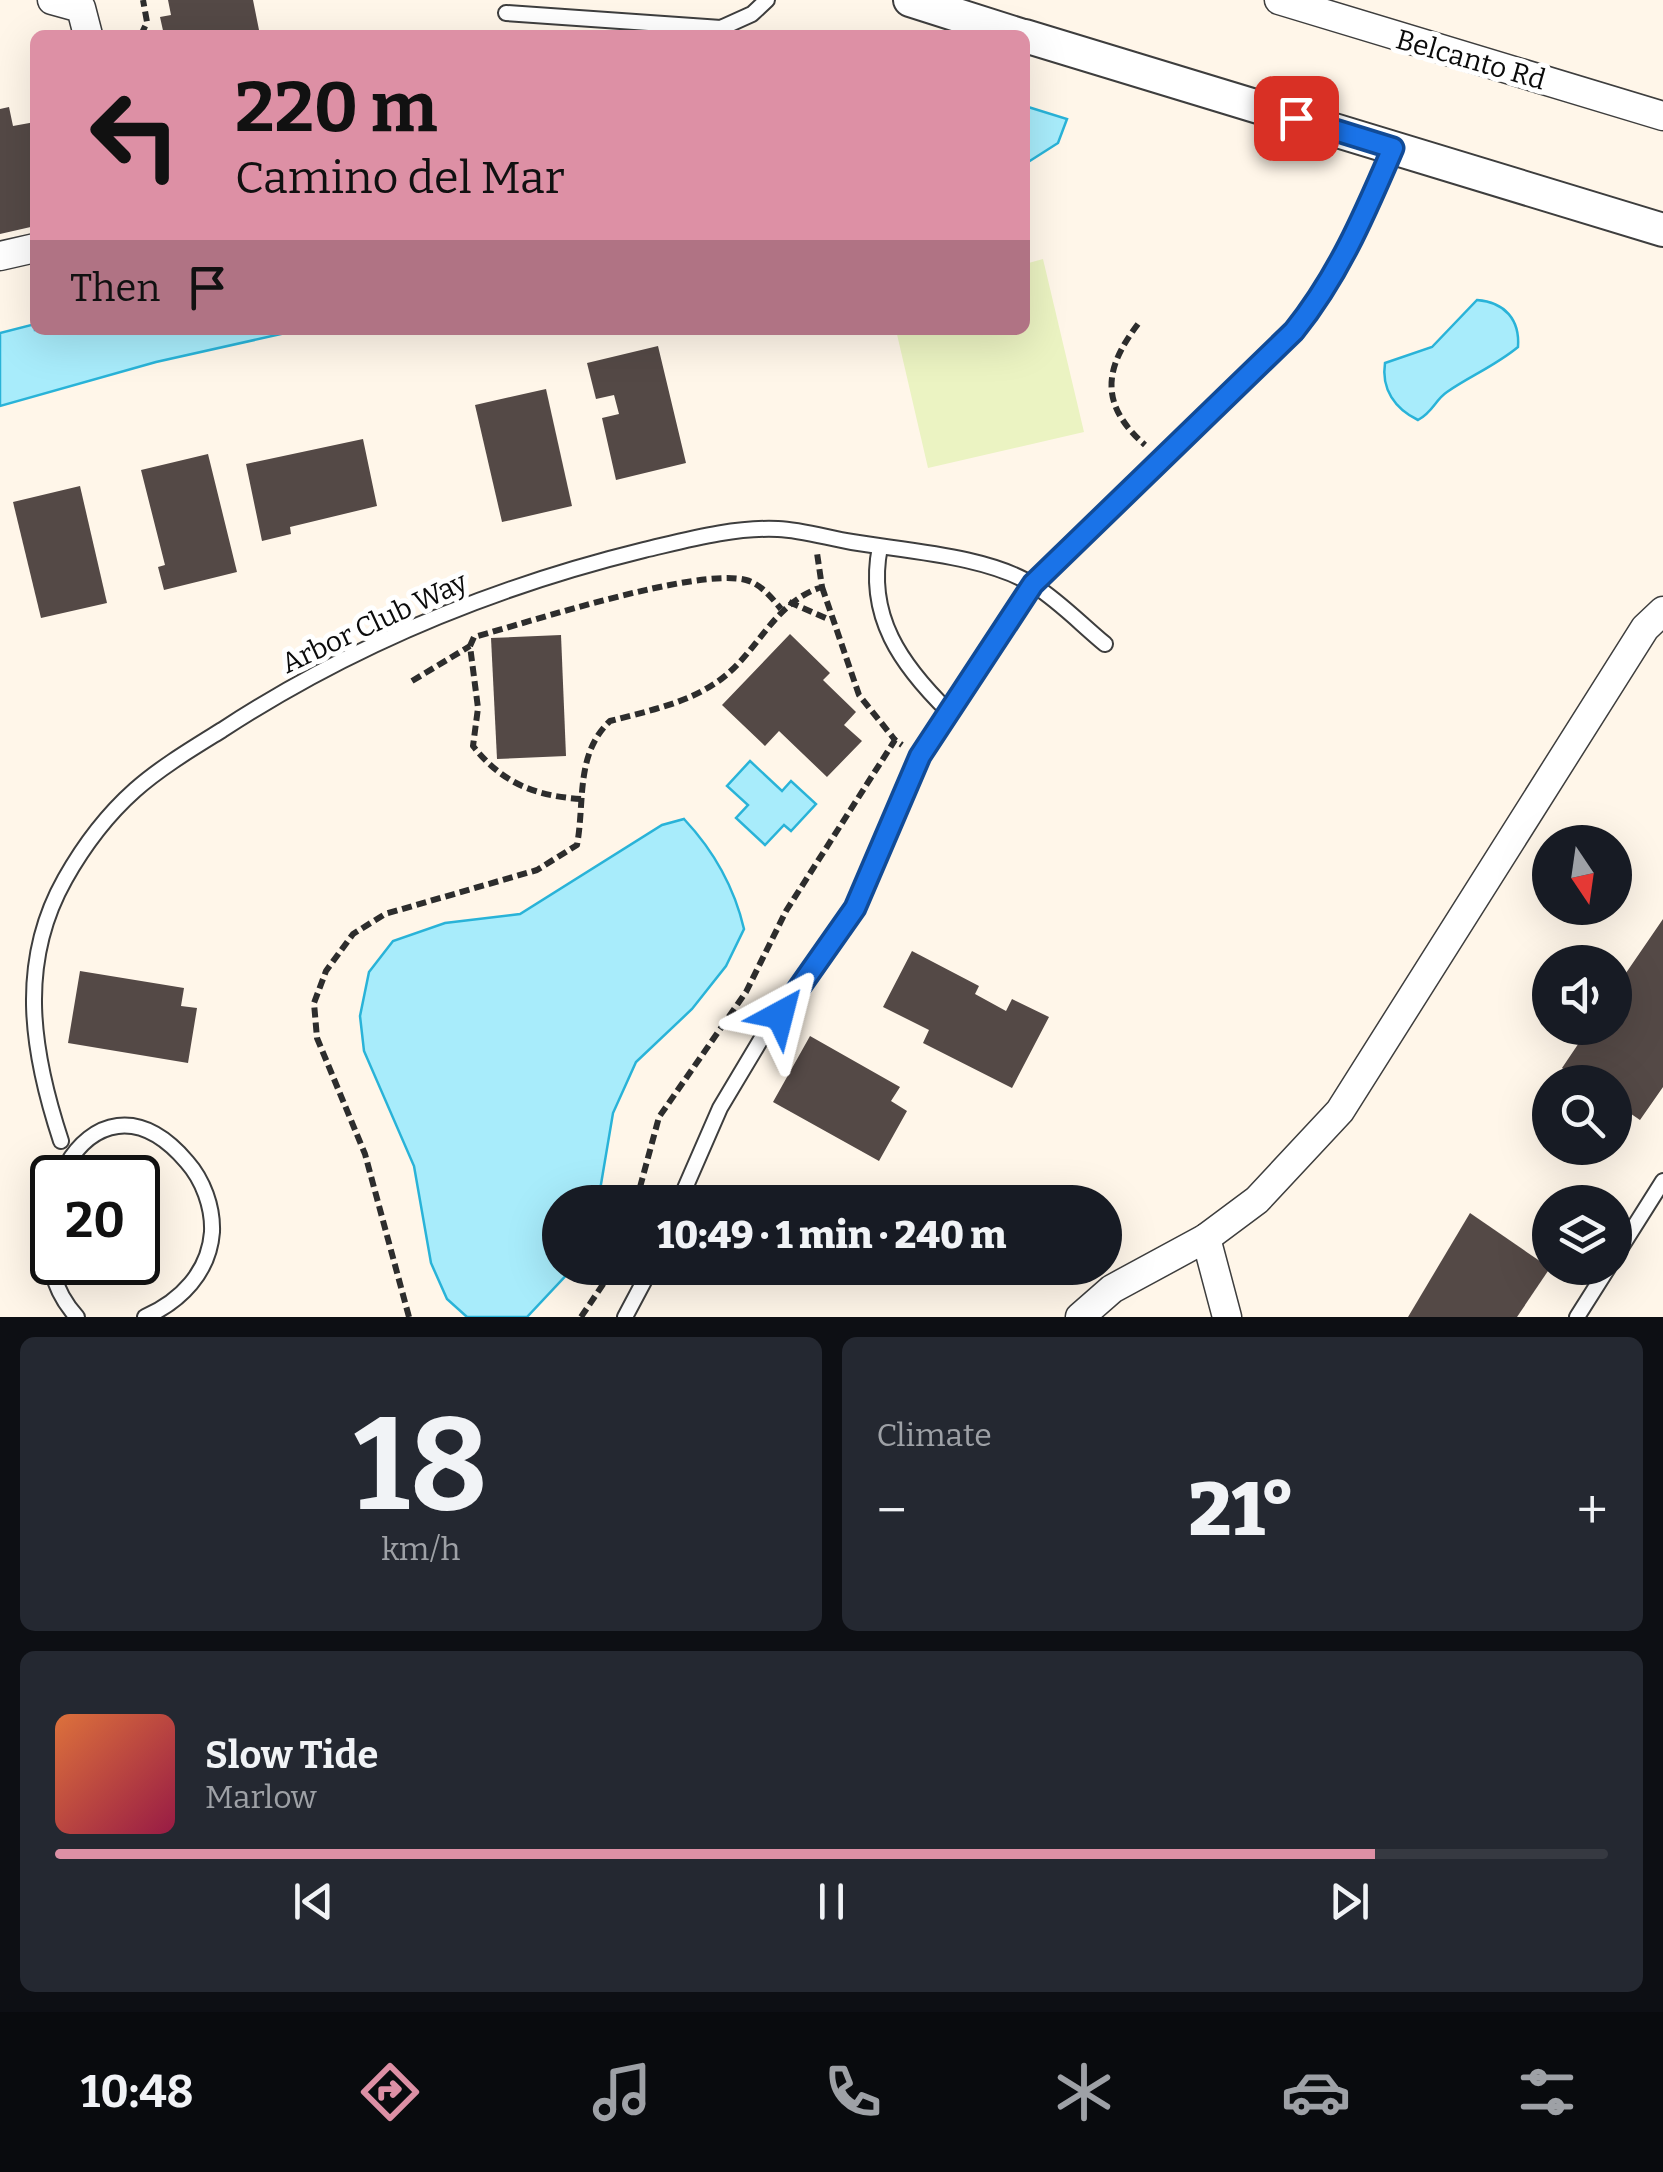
<!DOCTYPE html>
<meta charset="utf-8">
<style>
:root{--surface:#171b24;--page:#242831;--text:#f1f3f6;--muted:#9ea1a6;--line:#363941;--accent:#dd90a5}
body{margin:0;font-family:Bitter,serif;background:var(--page);color:var(--text);height:100vh;display:flex;flex-direction:column;font-size:38px;white-space:nowrap}
*{box-sizing:border-box;margin:0}
p{font-size:32px;color:var(--muted)}
.icon{flex:none;width:55px;height:55px;fill:none;stroke:currentColor;stroke-width:2;stroke-linecap:round;stroke-linejoin:round}
.map{position:relative;height:1317px;overflow:hidden}
.panel{display:flex;flex-direction:column;gap:20px;padding:20px;background:#0d0f14;flex:1}
.panel>*{flex:none}
.guide{position:absolute;left:30px;top:30px;width:1000px;height:305px;border-radius:15px;box-shadow:0 10px 40px #0002;background:#dd90a5;color:#111;overflow:hidden}
.needle{width:65px;rotate:167deg}
.buttons{position:absolute;left:1532px;top:825px;display:grid;gap:20px}
.buttons a{display:grid;place-items:center;width:100px;height:100px;border-radius:50%;background:var(--surface);box-shadow:0 10px 40px #0002;font-size:50px}
.speed{position:absolute;left:30px;top:1155px;display:flex;gap:20px;font-size:50px;font-weight:700;text-align:center}
.speed>*{display:grid;place-content:center;width:130px;height:130px;border-radius:50%;background:var(--surface);box-shadow:0 10px 40px #0002;line-height:1}
.speed .limit{border:5px solid #111;border-radius:15px;background:#fff;color:#111}
.pin{position:absolute;display:grid;place-items:center;width:85px;height:85px;color:#fff;margin:-42px;border-radius:20px;box-shadow:0 5px 15px #0006}
.me{position:absolute;width:110px;margin:-55px;rotate:38deg;stroke-linejoin:round;filter:drop-shadow(0 0 8px #0008)}
.turn{display:flex;align-items:center;gap:35px;height:210px;padding:0 40px;font-size:45px}
.turn .icon{width:130px;height:130px;stroke-width:2.5}
.turn b{display:block;font-size:70px;line-height:85px}
.then{display:flex;align-items:center;height:95px;padding:0 40px;background:#0003;gap:20px;font-size:38px}
.big{font-size:75px;font-weight:800;line-height:1.1}
.panel .tile{flex:1;display:flex;flex-direction:column;justify-content:center;gap:15px;min-width:0;padding:0 35px;border-radius:15px;background:var(--page)}
.panel .dial{align-items:center;gap:0}
.dial b{font-size:130px;line-height:1}
.song{display:flex;align-items:center;gap:30px}
.cover{width:120px;height:120px;border-radius:15px;background:linear-gradient(135deg,hsl(20 70% 55%),hsl(340 70% 35%))}
.played{height:10px;border-radius:5px;background:linear-gradient(90deg,var(--accent) 85%,var(--line) 85%)}
.keys{display:flex;justify-content:space-around;direction:ltr}
.heat{display:flex;justify-content:space-between;align-items:center;font-size:55px;direction:ltr}
.panel .tiles{flex:1;display:grid;gap:20px;grid-template-columns:1fr 1fr}
.tile:last-child{grid-column:span 2}
.trip{position:absolute;left:542px;top:1185px;width:580px;height:100px;border-radius:50px;background:var(--surface);box-shadow:0 10px 40px #0002;font-weight:800;line-height:100px;text-align:center}
.tabs{display:flex;height:160px;justify-content:space-around;align-items:center;background:#090b0e;color:var(--muted)}
.tabs .icon{width:70px;height:70px}
.tabs .on{color:var(--accent)}
.tabs b{font-size:45px;color:var(--text)}
.map>svg:first-child{display:block}
.pitch{fill:#ebf3c2}
.water{fill:#a8ecfb;stroke:#29b3d8;stroke-width:2.5}
.building{fill:#544946}
.lines{fill:none;stroke-linecap:round;stroke-linejoin:round}
.service-casing{stroke:#3e3e3e;stroke-width:18}
.minor-casing{stroke:#3e3e3e;stroke-width:31}
.tertiary-casing{stroke:#3e3e3e;stroke-width:36}
.path{stroke:#2d2d2d;stroke-width:6;stroke-dasharray:10 5;stroke-linecap:butt}
.service{stroke:#fff;stroke-width:14}
.minor{stroke:#fff;stroke-width:28}
.tertiary{stroke:#fff;stroke-width:32}
.route-casing{stroke:#114b97;stroke-width:25}
.route{stroke:#1a73e8;stroke-width:18}
.labels{text-anchor:middle;stroke-width:10;stroke-linejoin:round;paint-order:stroke}
.street-label{font-size:28px;fill:#0b0b0b;stroke:#fff}
</style>
<div class="map">
<svg width="1663" height="1317" viewBox="0 0 1663 1317">
<rect width="100%" height="100%" fill="#fff6e9"/>
<polygon class="pitch" points="1043,259 1084,432 928,468 896,330 1025,330 1025,264"/>
<g class="water">
<polygon points="1025,106 1067,119 1058,143 1025,164"/>
<path d="M1477,300c28,2 43,20 41,47 -23,19 -48,29 -71,45 -12,8 -14,20 -29,28 -23,-11 -37,-31 -33,-57l47,-16z"/>
<polygon points="35,324 35,330 299,330 156,362 0,406 0,333"/>
<polygon points="750,761 782,791 791,781 816,804 791,831 784,825 765,845 736,818 748,805 727,786"/>
<path d="M684,819c30,32 50,67 60,110l-18,37 -34,43 -56,53 -23,51 -15,89h-38v66h13l-46,49h-60l-20,-18 -16,-36 -17,-97 -50,-115 -4,-35 9,-44 24,-31 52,-18 75,-9 142,-89z"/>
</g>
<g class="building">
<polygon points="168,0 253,0 260,35 164,35 160,17 171,15"/>
<polygon points="9,107 13,126 35,122 35,226 0,234 0,109"/>
<polygon points="658,346 686,463 616,480 602,418 619,414 614,395 596,399 587,363"/>
<polygon points="546,389 572,506 502,522 475,405"/>
<polygon points="363,439 377,506 290,527 291,534 262,541 246,464"/>
<polygon points="208,454 237,572 164,590 158,567 165,565 141,470"/>
<polygon points="80,486 107,603 41,618 13,502"/>
<polygon points="790,634 830,673 823,680 856,712 844,725 862,741 827,777 779,731 765,746 722,705"/>
<polygon points="561,635 566,756 497,759 491,638"/>
<polygon points="1663,919 1663,1087 1640,1120 1615,1103 1615,1082 1584,1082 1562,1068 1589,1028 1615,1028 1615,989"/>
<polygon points="912,951 979,986 975,994 1006,1011 1012,999 1049,1017 1012,1088 923,1043 929,1030 883,1007"/>
<polygon points="80,971 184,988 181,1006 197,1008 188,1063 68,1043"/>
<polygon points="810,1036 900,1087 891,1101 907,1111 879,1161 773,1102"/>
<polygon points="1470,1213 1550,1268 1517,1317 1408,1317"/>
</g>
<g class="lines">
<defs>
<g id="service">
<polyline points="506,13 721,28 752,14 767,0"/>
<path d="M880,547c-14,69 21,118 69,165"/>
<path d="M61,1141c-29,-88 -44,-177 4,-262 18,-32 43,-65 70,-89 26,-23 58,-42 87,-60 130,-85 271,-143 422,-180 43,-10 89,-23 134,-21 24,1 50,9 74,13 54,9 137,14 183,44 25,16 47,39 70,58"/>
<path d="M679,1202l41,-94 40,-67 60,-78 35,-55 65,-152 113,-172 261,-253c44,-56 70,-117 99,-183"/>
<polyline points="1615,1257 1663,1181"/>
<path d="M77,1317c-77,-83 12,-270 110,-155 16,18 26,45 25,70 -3,40 -31,69 -67,85"/>
<polyline points="625,1317 651,1268"/>
<polyline points="1577,1317 1608,1268"/>
</g>
<g id="minor">
<polyline points="52,0 81,8 88,35"/>
<polyline points="1279,0 1663,116"/>
<polyline points="0,256 35,248"/>
<polyline points="1206,1238 1227,1317"/>
<polyline points="1080,1317 1112,1289 1206,1238 1257,1200 1340,1111 1645,628 1663,611"/>
</g>
<g id="tertiary">
<polyline points="910,0 1020,35"/>
<polyline points="1025,36 1663,230"/>
</g>
</defs>
<use href="#service" class="service-casing"/>
<use href="#minor" class="minor-casing"/>
<use href="#tertiary" class="tertiary-casing"/>
<g class="path">
<polyline points="141,35 147,22 143,0"/>
<path d="M1138,324c-35,46 -38,81 7,121"/>
<polyline points="822,587 859,695 895,740"/>
<polyline points="789,602 830,620"/>
<polyline points="412,681 470,646"/>
<path d="M581,799c-46,-3 -79,-16 -108,-53l5,-38 -8,-62 4,-9c56,-15 223,-70 272,-57 15,4 26,18 35,29"/>
<polyline points="636,1202 659,1117 746,992 786,911 895,740 902,745"/>
<path d="M409,1317l-44,-163 -48,-116 -3,-35 12,-32 27,-37 32,-20 152,-44 40,-25c8,-43 -2,-91 33,-124 34,-9 74,-17 104,-37 43,-27 57,-81 108,-97l-5,-34"/>
<polyline points="581,1317 614,1268"/>
</g>
<use href="#service" class="service"/>
<use href="#minor" class="minor"/>
<use href="#tertiary" class="tertiary"/>
</g>
<g class="lines">
<defs>
<path id="route" d="M780,1015l75,-107 65,-152 113,-172 261,-253c45,-56 71,-118 99,-183l-97,-30"/>
</defs>
<use href="#route" class="route-casing"/>
<use href="#route" class="route"/>
</g>
<g class="labels">
<g class="street-label">
<text transform="translate(1471 59) rotate(16)" y="10">Belcanto Rd</text>
<text transform="translate(374 622) rotate(-25)" y="10">Arbor Club Way</text>
</g>
</g>
</svg>
<div class="buttons">
<a><svg class="needle" viewBox="-14 -14 28 28"><path d="M0-13l5 13h-10z" fill="#e53935"/><path d="M0 13l5-13h-10z" fill="#9ea1a6"/></svg></a>
<a><svg class="icon" aria-label="sound" viewBox="0 0 24 24"><path d="M4 9h4l5-4v14l-5-4H4zM17 9q2 3 0 6"/></svg></a>
<a><svg class="icon" aria-label="search" viewBox="0 0 24 24"><circle cx="10" cy="10" r="6"/><path d="M15 15l6 6"/></svg></a>
<a><svg class="icon" aria-label="layers" viewBox="0 0 24 24"><path d="M12 4l9 5-9 5-9-5zM3 14l9 5 9-5"/></svg></a>
</div>
<div class="speed"><div class="limit">20</div></div>
<div class="pin" style="left:1296px;top:118px;background:#d93025"><svg class="icon" aria-label="arrive" viewBox="0 0 24 24"><path d="M6 21V4h12l-3 4 3 4H6"/></svg></div>
<svg class="me" style="left:780px;top:1015px" viewBox="-20 -20 40 40"><path d="M0-17L14 15 0 8-14 15z" fill="#1a73e8" stroke="#fff" stroke-width="4"/></svg>
<div class="trip">10:49 · 1 min · 240 m</div>
<div class="guide">
<div class="turn"><svg class="icon" aria-label="left" viewBox="0 0 24 24"><path d="M17 20v-9H6M10 6l-5 5 5 5"/></svg><div><b>220 m</b>Camino del Mar</div></div>
<div class="then">Then<svg class="icon" aria-label="arrive" viewBox="0 0 24 24"><path d="M6 21V4h12l-3 4 3 4H6"/></svg></div>
</div>
</div>
<section class="panel">
<div class="tiles">
<div class="tile dial"><b>18</b><p>km/h</p></div>
<div class="tile"><p>Climate</p>
<div class="heat"><a>−</a><b class="big">21°</b><a>+</a></div>
</div>
<div class="tile">
<div class="song"><i class="cover"></i><div><b>Slow Tide</b><p>Marlow</p></div></div>
<div class="played"></div>
<div class="keys"><svg class="icon" aria-label="previous" viewBox="0 0 24 24"><path d="M18 5L8 12l10 7zM5 5v14"/></svg><svg class="icon" aria-label="pause" viewBox="0 0 24 24"><path d="M8 5v14M16 5v14"/></svg><svg class="icon" aria-label="next" viewBox="0 0 24 24"><path d="M6 5l10 7-10 7zM19 5v14"/></svg></div>
</div>
</div>
</section>
<nav class="tabs">
<b>10:48</b>
<svg class="icon on" aria-label="directions" viewBox="0 0 24 24"><path d="M12 3l9 9-9 9-9-9zM9 14v-3h6M13 9l2 2-2 2"/></svg>
<svg class="icon" aria-label="music" viewBox="0 0 24 24"><path d="M9 18V5l10-2v13"/><circle cx="6" cy="18" r="3"/><circle cx="16" cy="16" r="3"/></svg>
<svg class="icon" aria-label="phone" viewBox="0 0 24 24"><path d="M5 4h4l2 5-3 2q2 4 5 5l2-3 5 2v4C11 20 4 13 5 4z"/></svg>
<svg class="icon" aria-label="climate" viewBox="0 0 24 24"><path d="M12 3v18M4 7l16 10M4 17L20 7"/></svg>
<svg class="icon" aria-label="car" viewBox="0 0 24 24"><path d="M5 17H2v-5l4-1 3-4h7l3 4 3 1v5h-3M9 17h6M6 11h13"/><circle cx="7" cy="17" r="2"/><circle cx="17" cy="17" r="2"/></svg>
<svg class="icon" aria-label="filters" viewBox="0 0 24 24"><path d="M4 7h16M4 17h16"/><circle cx="9" cy="7" r="2"/><circle cx="15" cy="17" r="2"/></svg>
</nav>
